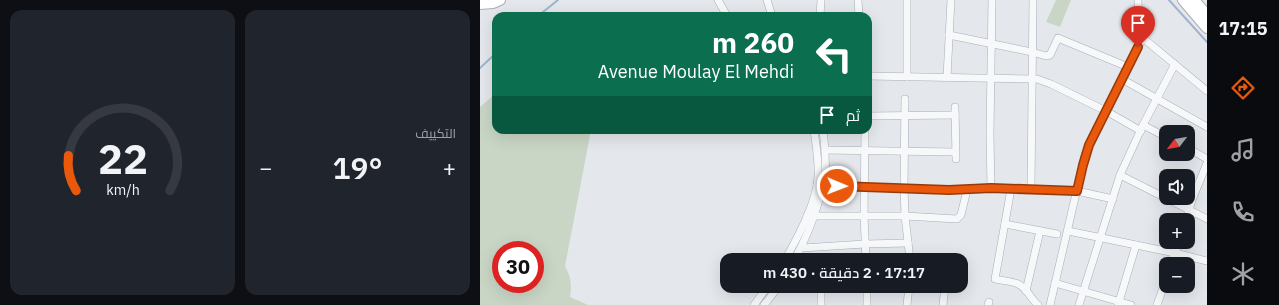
<!DOCTYPE html>
<html lang="ar">
<meta charset="utf-8">
<style>
:root{--surface:#171b24;--page:#20242c;--text:#f1f3f6;--muted:#9ea1a6;--line:#363941;--accent:#ea580c}
body{margin:0;font-family:"IBM Plex Sans",Cairo,sans-serif;background:var(--page);color:var(--text);direction:rtl;height:100vh;display:flex;flex-direction:column;font-size:15px;white-space:nowrap}
*{box-sizing:border-box;margin:0}
p{font-size:13px;color:var(--muted)}
.icon{flex:none;width:22px;height:22px;fill:none;stroke:currentColor;stroke-width:2;stroke-linecap:round;stroke-linejoin:round}
.map{position:relative;flex:1;overflow:hidden;direction:ltr}
.drawer{display:flex;flex-direction:column;gap:10px;padding:10px;background:#0d0f14;width:480px}
.drawer>*{flex:none}
.banner{position:absolute;left:12px;top:12px;width:380px;height:122px;border-radius:12px;box-shadow:0 4px 16px #0002;direction:rtl;background:#0b6e4f;color:#fff;overflow:hidden}
.needle{width:26px;rotate:239deg}
.fabs{position:absolute;left:679px;top:125px;display:grid;gap:8px}
.fabs a{display:grid;place-items:center;width:36px;height:36px;border-radius:8px;background:var(--surface);box-shadow:0 4px 16px #0002;font-size:20px}
.speed{position:absolute;left:12px;top:241px;display:flex;gap:8px;font-size:20px;font-weight:700;text-align:center}
.speed>*{display:grid;place-content:center;width:52px;height:52px;border-radius:50%;background:var(--surface);box-shadow:0 4px 16px #0002;line-height:1}
.speed .limit{border:6px solid #d22;background:#fff;color:#111}
.pin{position:absolute;display:grid;place-items:center;width:34px;height:34px;color:#fff;margin:-41px -17px;border-radius:50% 50% 50% 0;rotate:-45deg;box-shadow:0 0 4px #0007}
.pin .icon{rotate:45deg}
.me{position:absolute;width:44px;margin:-22px;rotate:91deg;stroke-linejoin:round;filter:drop-shadow(0 0 3px #0008)}
.turn{display:flex;align-items:center;gap:14px;height:84px;padding:0 12px;font-size:18px}
.turn .icon{width:52px;height:52px;stroke-width:2.5}
.turn b{display:block;font-size:28px;line-height:34px}
.then{display:flex;align-items:center;height:38px;padding:0 12px;background:#0003;gap:8px;font-size:15px}
.big{font-size:30px;font-weight:600;line-height:1.1}
.drawer .widget{flex:1;display:flex;flex-direction:column;justify-content:center;gap:6px;min-width:0;padding:0 14px;border-radius:12px;background:var(--page)}
.drawer .dial{align-items:center;gap:0}
.dial svg{height:104px;overflow:visible;fill:none;stroke:var(--line);stroke-width:7;stroke-linecap:round;text-anchor:middle}
.dial text{fill:var(--text);stroke:none}
.heat{display:flex;justify-content:space-between;align-items:center;font-size:22px;direction:ltr}
.drawer .tiles{flex:1;display:grid;gap:10px;grid-template-columns:repeat(2,1fr)}
.trip{position:absolute;left:240px;top:253px;width:248px;height:40px;border-radius:12px;background:var(--surface);box-shadow:0 4px 16px #0002;font-weight:600;line-height:40px;text-align:center;direction:rtl}
main{display:flex;flex:1;min-height:0}
.dock{display:flex;flex-direction:column;width:72px;justify-content:space-around;align-items:center;background:#090b0e;color:var(--muted)}
.dock .icon{width:28px;height:28px}
.dock .on{color:var(--accent)}
.dock b{font-size:18px;color:var(--text)}
.map>svg:first-child{display:block}
.green{fill:#c9d6c5;fill-rule:evenodd}
.lines{fill:none;stroke-linecap:round;stroke-linejoin:round}
.stream{stroke:#9fb4cc;stroke-width:2}
.street-casing{stroke:#a9aeb7;stroke-width:8}
.secondary-casing{stroke:#a9aeb7;stroke-width:12}
.street{stroke:#f7f8fa;stroke-width:7}
.secondary{stroke:#fff;stroke-width:10}
.route-casing{stroke:#983908;stroke-width:10}
.route{stroke:#ea580c;stroke-width:7}
</style>
<main>
<nav class="dock">
<b>17:15</b>
<svg class="icon on" aria-label="directions" viewBox="0 0 24 24"><path d="M12 3l9 9-9 9-9-9zM9 14v-3h6M13 9l2 2-2 2"/></svg>
<svg class="icon" aria-label="music" viewBox="0 0 24 24"><path d="M9 18V5l10-2v13"/><circle cx="6" cy="18" r="3"/><circle cx="16" cy="16" r="3"/></svg>
<svg class="icon" aria-label="phone" viewBox="0 0 24 24"><path d="M5 4h4l2 5-3 2q2 4 5 5l2-3 5 2v4C11 20 4 13 5 4z"/></svg>
<svg class="icon" aria-label="climate" viewBox="0 0 24 24"><path d="M12 3v18M4 7l16 10M4 17L20 7"/></svg>
</nav>
<div class="map">
<svg width="727" height="305" viewBox="0 0 727 305">
<rect width="100%" height="100%" fill="#e4e7ec"/>
<g class="green">
<polygon points="576,0 591,0 580,27 566,22"/>
<path d="M16,93v37h95l-26,136c6,12 7,17 5,31l18,8h-108v-198zM21,250h34v34h-34z"/>
</g>
<g class="lines">
<g class="stream">
<polyline points="689,0 727,42"/>
<polyline points="58,16 78,0"/>
<polyline points="0,68 16,53"/>
</g>
<defs>
<g id="street">
<polyline points="238,0 247,16"/>
<polyline points="287,0 292,16"/>
<polyline points="378,0 379,16"/>
<polyline points="658,0 659,25 663,38 727,91"/>
<polyline points="340,16 341,0"/>
<polyline points="469,35 552,52 566,56 570,55 578,38 648,67"/>
<polyline points="388,76 557,79 571,84 626,111 661,131"/>
<polyline points="427,77 427,0"/>
<polyline points="467,77 471,0"/>
<polyline points="642,79 727,127"/>
<polyline points="425,99 424,188 425,216 430,260"/>
<polyline points="475,107 476,159"/>
<polyline points="388,116 475,115"/>
<polyline points="663,125 686,137"/>
<polyline points="385,130 384,216 386,260"/>
<polyline points="708,148 727,159"/>
<polyline points="345,150 475,152"/>
<polyline points="640,175 727,219"/>
<polyline points="337,185 469,190 511,188 597,191 633,199"/>
<polyline points="511,188 510,134 512,0"/>
<path d="M531,189l-16,90c7,2 19,2 25,6 8,5 11,14 18,20"/>
<polyline points="551,190 553,0"/>
<polyline points="327,216 425,216 477,219 481,215 487,190"/>
<polyline points="706,220 712,200 727,163"/>
<polyline points="525,224 577,234"/>
<polyline points="588,231 695,253 727,261"/>
<polyline points="322,248 385,244 428,243"/>
<path d="M305,260c12,-21 32,-59 33,-83 1,-16 -2,-32 -4,-47"/>
<path d="M314,260c11,-19 19,-39 25,-60 3,-8 6,-16 6,-24 1,-15 0,-31 -2,-46"/>
<polyline points="691,264 699,242"/>
<polyline points="575,283 651,305"/>
<polyline points="341,286 341,305"/>
<polyline points="387,286 387,305"/>
<polyline points="546,291 560,231"/>
<polyline points="274,305 288,286"/>
<polyline points="284,305 299,286"/>
<polyline points="427,305 429,286"/>
<polyline points="463,305 465,286"/>
<polyline points="508,305 509,302"/>
<polyline points="570,305 605,155 613,136 663,38"/>
<polyline points="599,305 640,175 663,125 695,64"/>
<polyline points="638,305 656,245"/>
<polyline points="677,305 686,280"/>
</g>
<g id="secondary">
<polyline points="703,0 727,28"/>
<polyline points="714,0 727,15"/>
<polyline points="0,4 13,3 20,0"/>
</g>
</defs>
<use href="#street" class="street-casing"/>
<use href="#secondary" class="secondary-casing"/>
<use href="#street" class="street"/>
<use href="#secondary" class="secondary"/>
</g>
<g class="lines">
<defs>
<polyline id="route" points="357,186 469,190 511,188 597,191 603,165 609,145 658,47"/>
</defs>
<use href="#route" class="route-casing"/>
<use href="#route" class="route"/>
</g>
</svg>
<div class="fabs">
<a><svg class="needle" viewBox="-14 -14 28 28"><path d="M0-13l5 13h-10z" fill="#e53935"/><path d="M0 13l5-13h-10z" fill="#9ea1a6"/></svg></a>
<a><svg class="icon" aria-label="sound" viewBox="0 0 24 24"><path d="M4 9h4l5-4v14l-5-4H4zM17 9q2 3 0 6"/></svg></a>
<a>+</a>
<a>−</a>
</div>
<div class="speed"><div class="limit">30</div></div>
<div class="pin" style="left:658px;top:47px;background:#d93025"><svg class="icon" aria-label="arrive" viewBox="0 0 24 24"><path d="M6 21V4h12l-3 4 3 4H6"/></svg></div>
<svg class="me" style="left:357px;top:186px" viewBox="-20 -20 40 40"><circle r="17" fill="#ea580c" stroke="#fff" stroke-width="3"/><path d="M0-11L8 9 0 5-8 9z" fill="#fff"/></svg>
<div class="trip">17:17 · 2 دقيقة · 430 m</div>
<div class="banner">
<div class="turn"><svg class="icon" aria-label="left" viewBox="0 0 24 24"><path d="M17 20v-9H6M10 6l-5 5 5 5"/></svg><div><b>260 m</b>Avenue Moulay El Mehdi</div></div>
<div class="then">ثم<svg class="icon" aria-label="arrive" viewBox="0 0 24 24"><path d="M6 21V4h12l-3 4 3 4H6"/></svg></div>
</div>
</div>
<section class="drawer">
<div class="tiles">
<div class="widget"><p>التكييف</p>
<div class="heat"><a>−</a><b class="big">19°</b><a>+</a></div>
</div>
<div class="widget dial"><svg viewBox="0 0 100 80">
<path d="M14 69A42 42 0 1 1 86 69"/>
<path d="M14 69A42 42 0 0 1 8 42" stroke="#ea580c"/>
<text x="50" y="56" font-size="32" font-weight="700">22</text>
<text x="50" y="72" font-size="11">km/h</text>
</svg></div>
</div>
</section>
</main>
